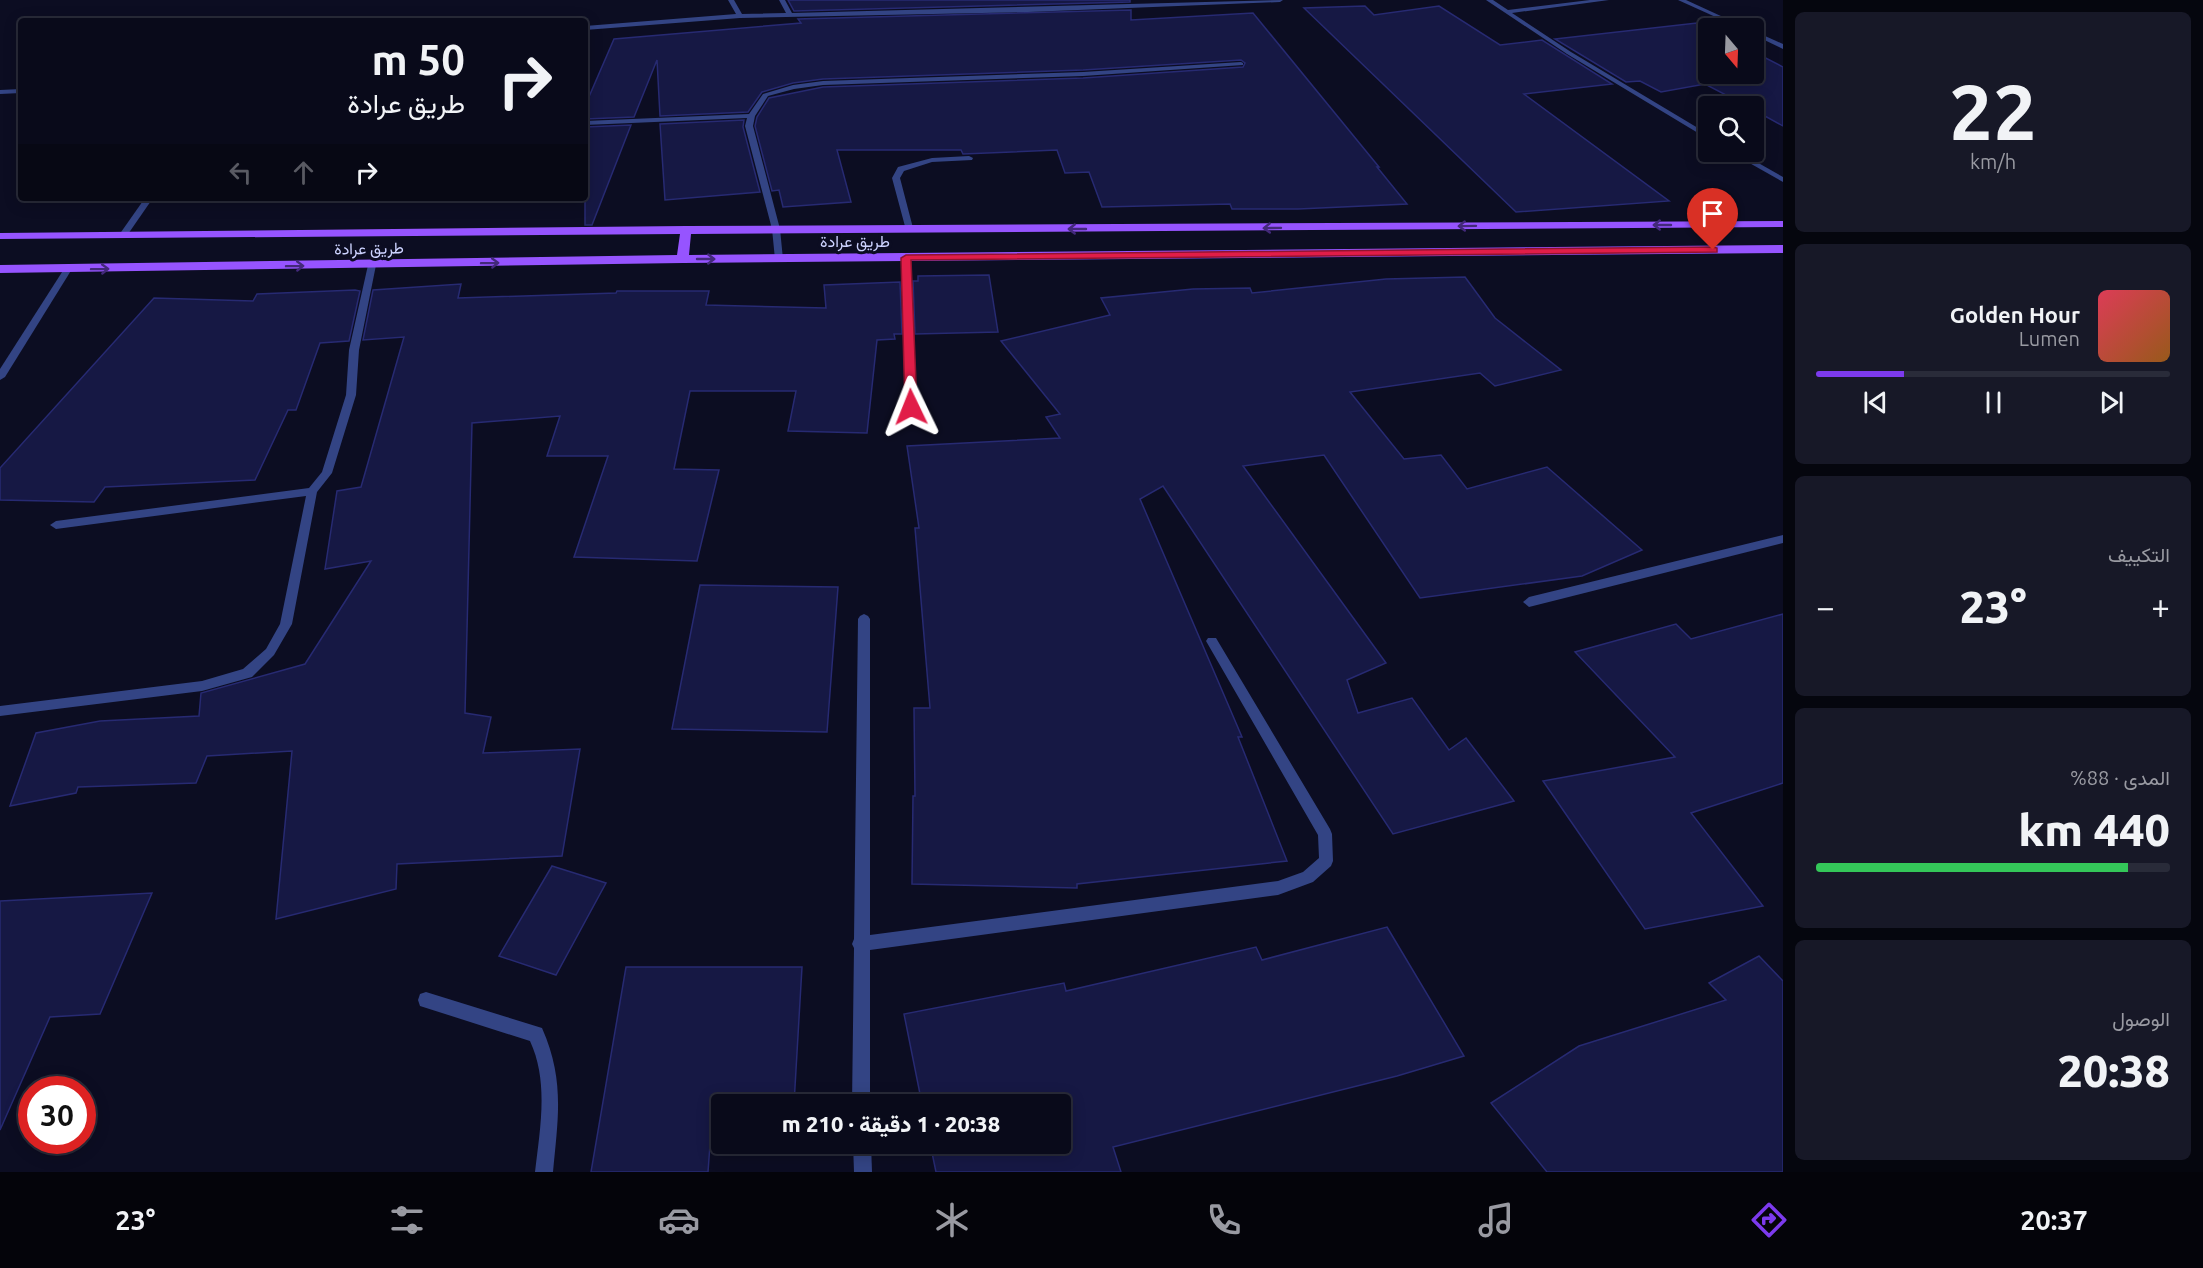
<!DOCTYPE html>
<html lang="ar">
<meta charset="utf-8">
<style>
:root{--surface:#090a1a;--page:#171827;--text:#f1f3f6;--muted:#999aa2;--line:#292b39;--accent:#7c3aed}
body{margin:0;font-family:Ubuntu,Vazirmatn,sans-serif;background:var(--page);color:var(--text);direction:rtl;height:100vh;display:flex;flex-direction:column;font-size:22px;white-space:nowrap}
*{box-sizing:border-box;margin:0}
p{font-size:20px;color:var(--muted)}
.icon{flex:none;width:33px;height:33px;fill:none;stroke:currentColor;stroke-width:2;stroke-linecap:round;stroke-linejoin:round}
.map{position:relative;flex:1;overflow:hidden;direction:ltr}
.drawer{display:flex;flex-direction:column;gap:12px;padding:12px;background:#05060e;width:420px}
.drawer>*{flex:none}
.top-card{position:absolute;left:18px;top:18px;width:570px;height:183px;border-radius:6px;box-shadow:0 3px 15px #0003,0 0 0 2px var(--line);direction:rtl;background:#090a1a;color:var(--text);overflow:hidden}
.needle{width:39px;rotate:161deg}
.buttons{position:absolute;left:1698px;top:18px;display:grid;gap:12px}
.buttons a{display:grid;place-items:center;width:66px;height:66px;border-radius:6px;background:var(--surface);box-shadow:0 3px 15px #0003,0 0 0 2px var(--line);font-size:30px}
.speed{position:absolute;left:18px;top:1076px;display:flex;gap:12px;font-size:30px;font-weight:700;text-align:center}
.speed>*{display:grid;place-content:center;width:78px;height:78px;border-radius:50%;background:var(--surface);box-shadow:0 3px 15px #0003,0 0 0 2px var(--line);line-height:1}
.speed .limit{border:9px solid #d22;background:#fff;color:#111}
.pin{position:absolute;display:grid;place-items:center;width:51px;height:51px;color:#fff;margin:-62px -26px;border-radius:50% 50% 50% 0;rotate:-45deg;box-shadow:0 0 6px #0007}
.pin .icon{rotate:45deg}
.me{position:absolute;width:66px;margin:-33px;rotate:358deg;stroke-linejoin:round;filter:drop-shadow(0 0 4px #0008)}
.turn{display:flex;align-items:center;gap:21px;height:126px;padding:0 24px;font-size:27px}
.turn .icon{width:78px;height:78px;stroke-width:2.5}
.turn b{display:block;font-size:42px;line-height:51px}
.lanes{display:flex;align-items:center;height:57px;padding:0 24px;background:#0003;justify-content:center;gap:30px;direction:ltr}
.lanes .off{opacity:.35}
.big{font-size:45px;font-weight:800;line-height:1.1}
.drawer .tile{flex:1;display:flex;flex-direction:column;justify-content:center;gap:9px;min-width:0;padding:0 21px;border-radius:9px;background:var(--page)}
.drawer .dial{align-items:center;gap:0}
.dial b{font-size:78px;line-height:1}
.song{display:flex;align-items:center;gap:18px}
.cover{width:72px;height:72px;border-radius:9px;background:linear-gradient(135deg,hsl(350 70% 55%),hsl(30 70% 35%))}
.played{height:6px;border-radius:3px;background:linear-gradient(90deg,var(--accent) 25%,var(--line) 25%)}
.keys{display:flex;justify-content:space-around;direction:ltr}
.heat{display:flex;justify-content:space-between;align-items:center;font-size:33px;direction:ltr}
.charge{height:9px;border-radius:4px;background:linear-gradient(90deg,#34c759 88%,var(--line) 0)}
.trip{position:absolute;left:711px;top:1094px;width:360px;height:60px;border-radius:6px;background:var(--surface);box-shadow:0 3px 15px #0003,0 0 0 2px var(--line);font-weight:800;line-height:60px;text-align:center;direction:rtl}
.tab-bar{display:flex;height:96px;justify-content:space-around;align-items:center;background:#04040a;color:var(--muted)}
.tab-bar .icon{width:42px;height:42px}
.tab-bar .selected{color:var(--accent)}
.tab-bar b{font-size:27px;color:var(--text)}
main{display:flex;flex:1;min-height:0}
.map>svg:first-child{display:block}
.building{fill:#161844;stroke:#272a72;stroke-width:1.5}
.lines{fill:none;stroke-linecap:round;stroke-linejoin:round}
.minor{fill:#334484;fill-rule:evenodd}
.primary{fill:#9654ff;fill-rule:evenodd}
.oneway{stroke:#43297a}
.route{fill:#e11d48;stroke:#92132f;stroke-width:1.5}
.labels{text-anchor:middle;stroke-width:6;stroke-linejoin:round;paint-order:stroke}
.far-street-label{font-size:16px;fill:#cdd3ff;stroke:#0c0d22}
</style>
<main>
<section class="drawer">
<div class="tile dial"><b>22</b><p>km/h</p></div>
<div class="tile">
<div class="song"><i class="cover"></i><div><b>Golden Hour</b><p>Lumen</p></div></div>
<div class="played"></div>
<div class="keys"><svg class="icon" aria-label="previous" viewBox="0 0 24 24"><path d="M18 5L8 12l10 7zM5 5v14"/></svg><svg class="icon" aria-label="pause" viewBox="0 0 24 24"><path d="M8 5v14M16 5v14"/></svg><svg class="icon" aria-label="next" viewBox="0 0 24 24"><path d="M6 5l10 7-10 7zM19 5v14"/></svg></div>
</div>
<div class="tile"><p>التكييف</p>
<div class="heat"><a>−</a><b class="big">23°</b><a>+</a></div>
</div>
<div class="tile"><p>المدى · 88%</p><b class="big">440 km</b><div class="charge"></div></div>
<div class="tile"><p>الوصول</p><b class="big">20:38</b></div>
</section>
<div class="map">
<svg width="1783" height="1172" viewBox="0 0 1783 1172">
<rect width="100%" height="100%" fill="#0c0d22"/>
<g class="building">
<polygon points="788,0 1130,0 1130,2 794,11"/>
<polygon points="1365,6 1374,15 1439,6 1500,45 1542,40 1612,84 1524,94 1669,201 1516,212 1304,8"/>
<polygon points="1131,10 1131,20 1253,13 1379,167 1377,167 1407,204 1298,209 1232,209 1230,204 1102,207 1089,172 1065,173 1057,150 963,154 961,150 837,150 851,202 783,207 779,190 772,191 755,126 757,117 769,98 823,87 1083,78 1243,67 1245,63 1241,60 1083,70 823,79 793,83 762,92 748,112 660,116 657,60 634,117 585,119 585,106 614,39 801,23 798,19"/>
<polygon points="1697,23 1708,29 1708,74 1754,74 1754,52 1783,67 1783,126 1754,110 1754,106 1747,106 1705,84 1661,92 1640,81 1626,82 1555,39"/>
<polygon points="744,120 743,127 760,192 665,200 660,124"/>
<polygon points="631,125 592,225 585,225 585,127"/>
<polygon points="989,275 998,332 915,334 913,281 918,281 918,276"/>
<polygon points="1465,277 1495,318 1561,370 1495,386 1480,373 1350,392 1404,459 1441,455 1467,489 1547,467 1642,550 1582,576 1420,598 1324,455 1243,466 1386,663 1347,680 1358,713 1412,698 1449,750 1466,738 1514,801 1393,834 1163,486 1140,499 1242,737 1238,737 1287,861 1077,884 1077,888 912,884 913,796 915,796 914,708 930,708 915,528 919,528 907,446 1060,438 1046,417 1060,414 1001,341 1110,315 1101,298 1193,289 1250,288 1252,293 1386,279"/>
<polygon points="900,282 902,334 894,334 895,339 877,340 867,433 788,431 796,391 690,391 674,469 719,470 697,561 574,557 608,456 547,456 560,416 472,423 465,713 491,717 483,753 580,749 562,856 397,864 396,889 276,919 292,751 207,756 196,783 78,787 76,793 10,806 36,733 100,721 199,716 201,693 305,664 371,561 325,569 337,491 361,487 404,337 363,340 373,290 461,284 458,298 616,293 617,291 709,291 706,305 826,308 824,285"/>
<polygon points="355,290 360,291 349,341 320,343 296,410 288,410 255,480 105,487 94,502 0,500 0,468 154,298 253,301 257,294"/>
<polygon points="700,585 838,587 827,732 672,729"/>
<polygon points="1783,614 1783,783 1691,813 1763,906 1645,929 1543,781 1675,757 1575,652 1676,624 1691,639"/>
<polygon points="552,866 606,883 556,975 499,956"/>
<polygon points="152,893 100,1014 50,1017 0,1130 0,901"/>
<polygon points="1387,927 1464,1056 1397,1076 1113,1147 1121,1172 936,1172 930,1143 1060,1143 1060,1104 922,1104 904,1014 1064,983 1066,991 1256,947 1262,960"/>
<polygon points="1759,956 1783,981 1783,1172 1547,1172 1491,1103 1579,1046 1726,1000 1709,983"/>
<polygon points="626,967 802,967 794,1104 722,1104 722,1131 711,1131 708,1172 591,1172"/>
</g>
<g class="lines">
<g class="minor">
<polygon points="728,0 734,0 742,14 786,13 779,0 785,0 792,13 1283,0 1280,2 1028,12 740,18 585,30 585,26 736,14"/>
<polygon points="1486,0 1493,0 1508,10 1590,0 1609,0 1512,13 1571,52 1708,134 1708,139 1567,54"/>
<polygon points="1678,0 1686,0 1747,28 1740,28"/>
<polygon points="1754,31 1783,44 1783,49 1754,35"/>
<polygon points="1241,62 1243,63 1243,65 1083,76 823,85 794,89 768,96 755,116 753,126 780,229 783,259 779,262 775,259 772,229 745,126 747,118 585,125 585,121 749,114 763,94 793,85 823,81 1083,72"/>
<polygon points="21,89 21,93 0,94 0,90"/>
<polygon points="1730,152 1739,152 1783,177 1783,182"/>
<polygon points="969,156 973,158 972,160 932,162 904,171 900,178 913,228 906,230 892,178 898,167 932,158"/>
<polygon points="145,198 153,198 126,237 120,237 119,235"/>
<polygon points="906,255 910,258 916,407 911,410 906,407 902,258"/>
<polygon points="372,262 376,265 359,350 356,395 332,473 317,492 292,624 274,655 252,677 202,691 0,716 0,706 202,681 243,669 266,649 280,624 306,496 56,529 50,525 56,521 309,488 322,472 346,395 349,350 368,265"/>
<polygon points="68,266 72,269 5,377 0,380 0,369 64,269"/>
<polygon points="1783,535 1783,543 1529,607 1523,602 1529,597"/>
<polygon points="864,614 868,616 870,619 870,935 1278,881 1303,872 1319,858 1318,835 1206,641 1208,638 1216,638 1330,829 1332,834 1333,861 1331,866 1313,882 1278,895 870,950 870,1104 852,1104 854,948 852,944 854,939 858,619 860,616"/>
<path d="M426,992l116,36c23,52 16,90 11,144h-18c5,-44 14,-90 -5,-131l-110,-35 -2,-6 2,-6z"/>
<polygon points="853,1143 871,1143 872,1172 854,1172"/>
</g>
<polygon class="primary" points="1783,221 1783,227 691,234 689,255 1783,245 1783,253 683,263 0,273 0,265 677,255 680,234 0,239 0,233 686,226"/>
</g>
<defs><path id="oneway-shaft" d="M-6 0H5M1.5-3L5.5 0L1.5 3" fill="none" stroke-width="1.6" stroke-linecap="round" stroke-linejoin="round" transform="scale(1.5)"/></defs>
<g class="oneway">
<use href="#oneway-shaft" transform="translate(1662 225) rotate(180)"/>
<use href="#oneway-shaft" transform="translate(1467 226) rotate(179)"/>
<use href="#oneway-shaft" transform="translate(1272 228) rotate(179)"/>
<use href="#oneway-shaft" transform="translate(1077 229) rotate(180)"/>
<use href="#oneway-shaft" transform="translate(706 259)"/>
<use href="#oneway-shaft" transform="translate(490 263) rotate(-1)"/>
<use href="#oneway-shaft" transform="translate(295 266) rotate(-1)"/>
<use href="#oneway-shaft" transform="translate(100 269) rotate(-1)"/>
</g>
<polygon class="route" points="1713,247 1717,248 1717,252 911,260 917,407 911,411 905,407 901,258 906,255"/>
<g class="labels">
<g class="far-street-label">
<text x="855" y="247">طريق عرادة</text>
<text transform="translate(369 248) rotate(-1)" y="6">طريق عرادة</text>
</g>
</g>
</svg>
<div class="buttons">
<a><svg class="needle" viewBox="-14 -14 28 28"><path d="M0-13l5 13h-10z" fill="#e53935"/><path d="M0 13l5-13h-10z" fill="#999aa2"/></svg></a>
<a><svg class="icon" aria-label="search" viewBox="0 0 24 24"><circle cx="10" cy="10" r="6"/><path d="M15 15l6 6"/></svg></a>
</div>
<div class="speed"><div class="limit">30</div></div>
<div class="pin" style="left:1713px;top:250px;background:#d93025"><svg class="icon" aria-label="arrive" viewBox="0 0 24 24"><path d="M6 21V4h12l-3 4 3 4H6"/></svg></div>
<svg class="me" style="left:911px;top:407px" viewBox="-20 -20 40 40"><path d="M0-17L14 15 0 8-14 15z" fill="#e11d48" stroke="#fff" stroke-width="4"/></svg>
<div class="trip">20:38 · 1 دقيقة · 210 m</div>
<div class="top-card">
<div class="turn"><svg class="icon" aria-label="right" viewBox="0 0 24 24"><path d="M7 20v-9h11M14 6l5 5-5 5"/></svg><div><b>50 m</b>طريق عرادة</div></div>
<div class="lanes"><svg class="icon off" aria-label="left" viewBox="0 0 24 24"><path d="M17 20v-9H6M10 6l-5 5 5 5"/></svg><svg class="icon off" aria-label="ahead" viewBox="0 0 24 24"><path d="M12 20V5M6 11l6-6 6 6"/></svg><svg class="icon" aria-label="right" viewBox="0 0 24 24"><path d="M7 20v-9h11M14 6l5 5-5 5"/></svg></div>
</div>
</div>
</main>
<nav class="tab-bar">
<b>20:37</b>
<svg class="icon selected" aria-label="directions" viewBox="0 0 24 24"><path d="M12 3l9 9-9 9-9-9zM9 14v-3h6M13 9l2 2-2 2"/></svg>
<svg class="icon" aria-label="music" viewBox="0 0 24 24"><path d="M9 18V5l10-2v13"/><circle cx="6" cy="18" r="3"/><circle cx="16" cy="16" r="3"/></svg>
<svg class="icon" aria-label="phone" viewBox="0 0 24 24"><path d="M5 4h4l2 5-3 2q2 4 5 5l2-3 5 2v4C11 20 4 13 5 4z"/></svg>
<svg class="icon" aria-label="climate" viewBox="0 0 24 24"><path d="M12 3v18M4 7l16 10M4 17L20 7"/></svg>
<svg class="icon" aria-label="car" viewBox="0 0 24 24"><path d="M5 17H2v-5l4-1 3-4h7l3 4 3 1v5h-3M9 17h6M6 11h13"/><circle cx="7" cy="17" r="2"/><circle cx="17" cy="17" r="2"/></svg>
<svg class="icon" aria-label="filters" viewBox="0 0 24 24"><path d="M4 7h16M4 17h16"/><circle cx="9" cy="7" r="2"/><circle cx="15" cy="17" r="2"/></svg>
<b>23°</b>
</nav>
